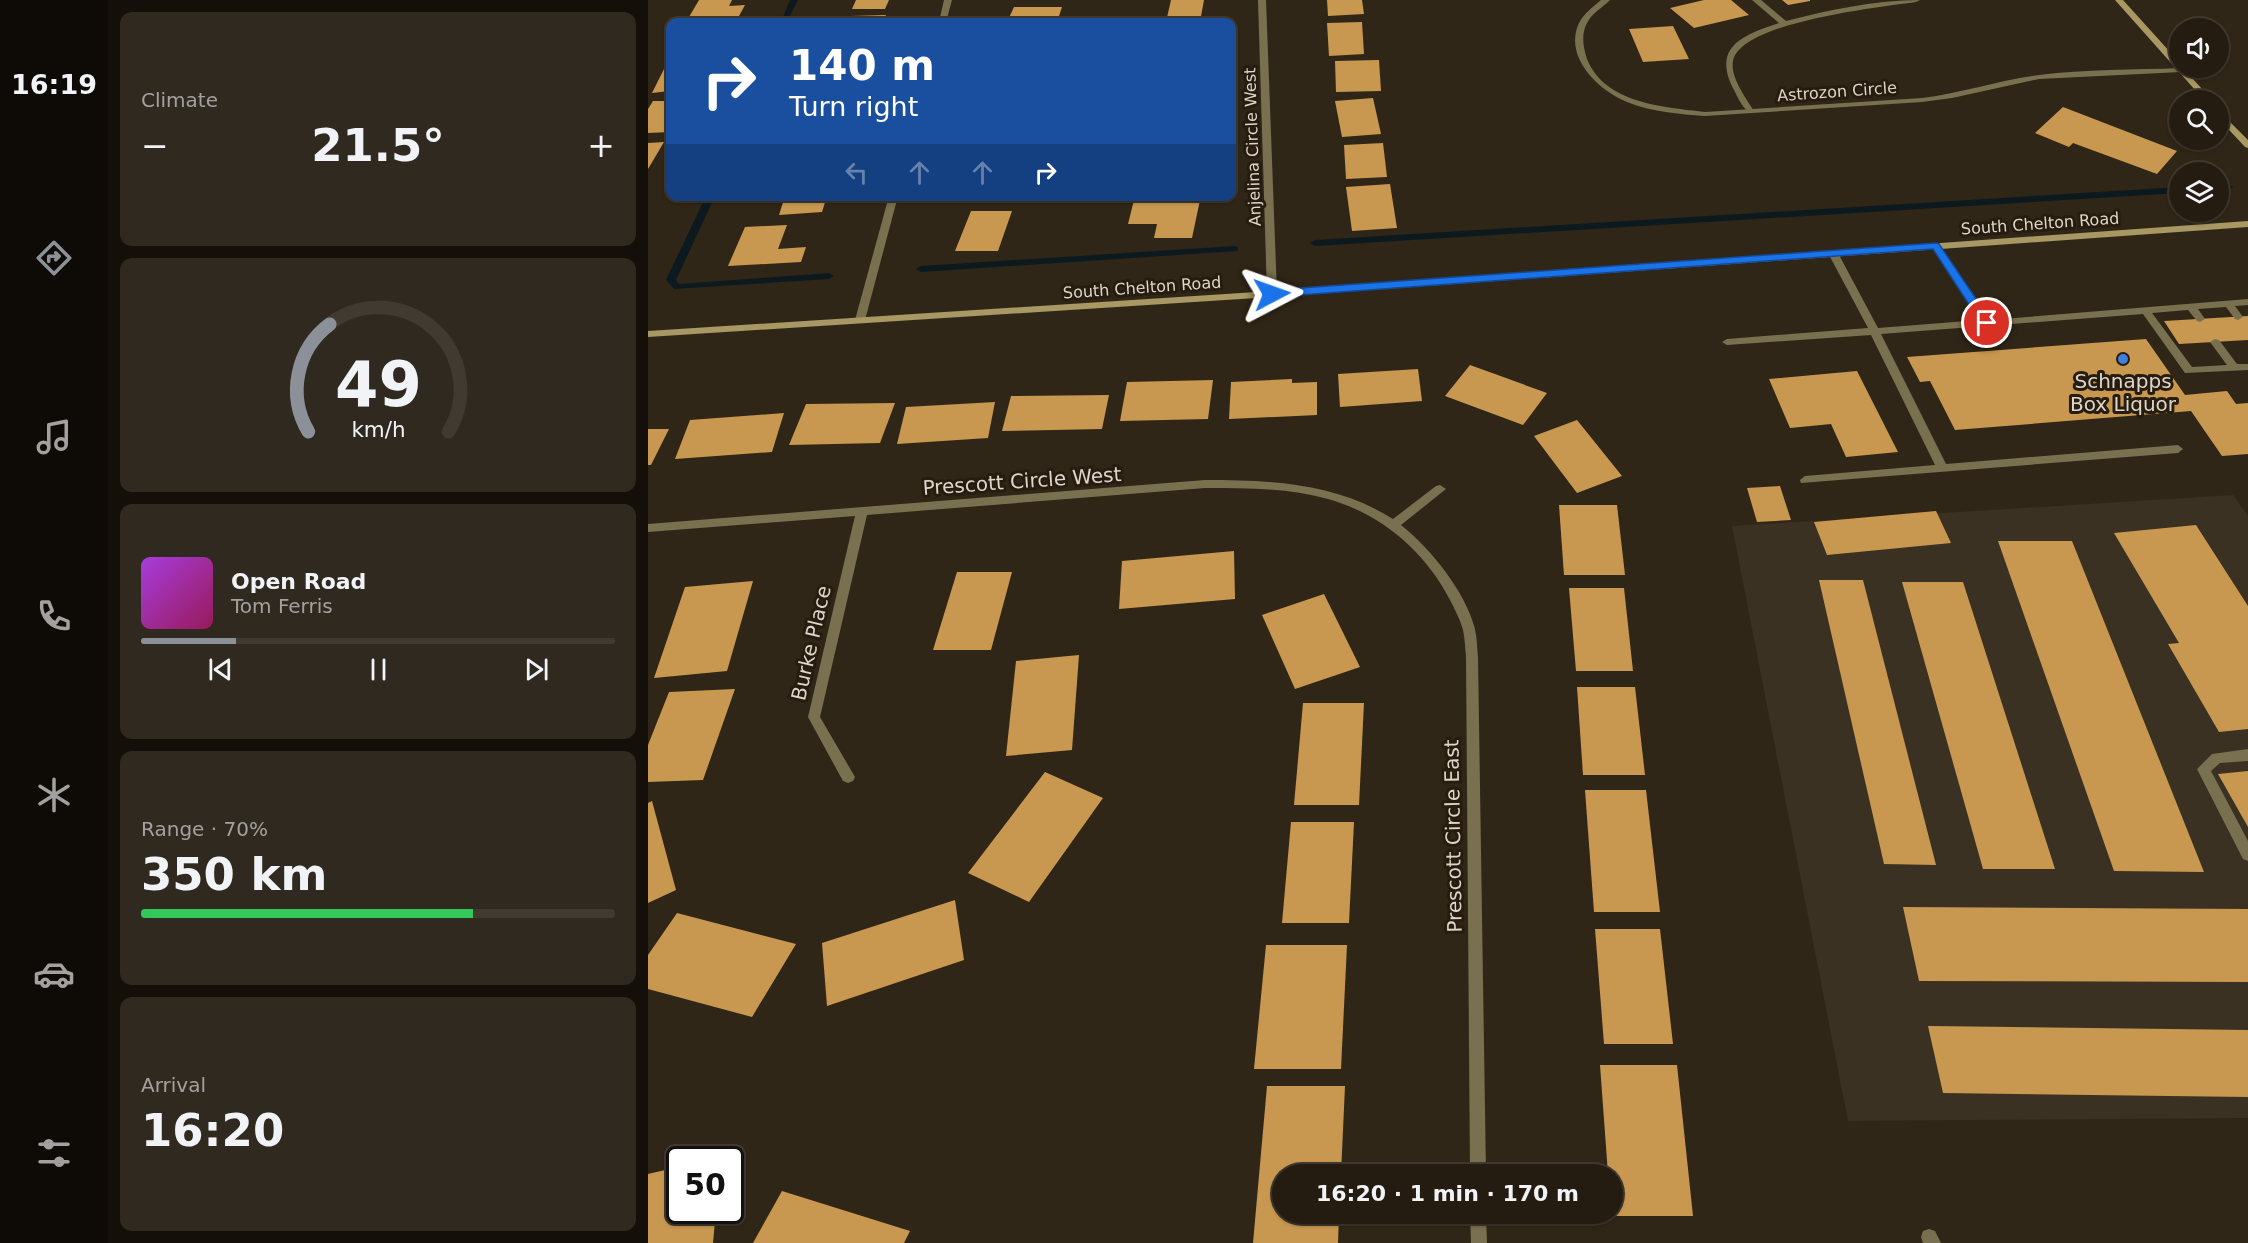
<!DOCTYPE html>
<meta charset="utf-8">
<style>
:root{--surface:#241c11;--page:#30291f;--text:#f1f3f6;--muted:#a3a19f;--line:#413a31;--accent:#8c9099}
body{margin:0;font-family:"DejaVu Sans",sans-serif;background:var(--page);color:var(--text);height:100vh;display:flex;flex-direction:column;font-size:22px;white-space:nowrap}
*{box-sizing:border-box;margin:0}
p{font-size:20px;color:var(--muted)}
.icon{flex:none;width:33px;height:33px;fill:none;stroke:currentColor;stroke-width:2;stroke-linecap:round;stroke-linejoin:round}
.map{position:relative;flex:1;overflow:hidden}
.sheet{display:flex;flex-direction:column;gap:12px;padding:12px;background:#140f09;width:540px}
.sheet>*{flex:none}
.hud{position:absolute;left:18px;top:18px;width:570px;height:183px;border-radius:12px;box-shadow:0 2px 4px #0004,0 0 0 2px var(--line);background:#1a4fa0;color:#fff;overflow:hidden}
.controls{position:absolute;left:1521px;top:18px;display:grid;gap:12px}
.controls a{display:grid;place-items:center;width:60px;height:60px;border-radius:50%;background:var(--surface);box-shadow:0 2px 4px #0004,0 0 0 2px var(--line);font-size:30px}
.speed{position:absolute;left:18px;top:1146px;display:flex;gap:12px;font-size:30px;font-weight:700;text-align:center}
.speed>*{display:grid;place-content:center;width:78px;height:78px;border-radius:50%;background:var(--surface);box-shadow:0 2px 4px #0004,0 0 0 2px var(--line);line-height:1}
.speed .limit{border:3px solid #111;border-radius:9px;background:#fff;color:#111}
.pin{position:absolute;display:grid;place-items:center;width:51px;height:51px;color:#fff;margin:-26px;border:3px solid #fff;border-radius:50%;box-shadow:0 2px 6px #0007}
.me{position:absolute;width:66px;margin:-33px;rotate:86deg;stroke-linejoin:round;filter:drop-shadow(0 0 4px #0008)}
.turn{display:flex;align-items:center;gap:21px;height:126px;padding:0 24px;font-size:27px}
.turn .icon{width:78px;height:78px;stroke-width:2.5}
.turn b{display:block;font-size:42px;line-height:51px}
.lanes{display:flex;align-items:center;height:57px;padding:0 24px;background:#0003;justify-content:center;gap:30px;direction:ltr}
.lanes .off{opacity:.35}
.big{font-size:45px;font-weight:700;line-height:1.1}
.sheet .tile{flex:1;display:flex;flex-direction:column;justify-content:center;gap:9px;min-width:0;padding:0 21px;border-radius:12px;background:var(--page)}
.sheet .dial{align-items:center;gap:0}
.dial svg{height:156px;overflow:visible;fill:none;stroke:var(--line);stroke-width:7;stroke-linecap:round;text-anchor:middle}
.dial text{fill:var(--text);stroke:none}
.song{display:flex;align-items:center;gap:18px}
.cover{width:72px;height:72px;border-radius:9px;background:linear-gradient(135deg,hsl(280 70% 55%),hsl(330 70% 35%))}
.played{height:6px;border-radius:3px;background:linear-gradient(90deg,var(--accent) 20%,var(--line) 20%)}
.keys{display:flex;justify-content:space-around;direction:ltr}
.heat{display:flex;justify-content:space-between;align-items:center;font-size:33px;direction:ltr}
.charge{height:9px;border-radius:4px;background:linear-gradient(90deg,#34c759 70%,var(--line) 0)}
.trip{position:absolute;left:624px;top:1164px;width:351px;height:60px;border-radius:30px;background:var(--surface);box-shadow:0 2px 4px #0004,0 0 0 2px var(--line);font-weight:700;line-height:60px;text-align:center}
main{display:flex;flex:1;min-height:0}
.tabs{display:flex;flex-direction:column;width:108px;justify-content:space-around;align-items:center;background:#0e0b07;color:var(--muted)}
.tabs .icon{width:42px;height:42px}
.tabs .active{color:var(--accent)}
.tabs b{font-size:27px;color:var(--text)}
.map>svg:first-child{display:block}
.commercial{fill:#3a3122}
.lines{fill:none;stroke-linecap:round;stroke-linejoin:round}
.stream{fill:#0c1a1f;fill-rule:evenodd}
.building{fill:#c99850}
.service{fill:#79704f;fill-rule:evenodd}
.minor{fill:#79704f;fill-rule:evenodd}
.secondary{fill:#a89864;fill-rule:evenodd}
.route{fill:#1a73e8;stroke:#114b97;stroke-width:1.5}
.shop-dot{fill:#3f7fe0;stroke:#271c0e;stroke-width:2}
.labels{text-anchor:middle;stroke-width:6;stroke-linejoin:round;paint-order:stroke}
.far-street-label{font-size:16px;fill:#ddd6cd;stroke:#271c0e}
.poi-label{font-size:20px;fill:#ddd6cd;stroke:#271c0e}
.street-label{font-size:20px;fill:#ddd6cd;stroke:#271c0e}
</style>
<main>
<nav class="tabs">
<b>16:19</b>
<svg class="icon active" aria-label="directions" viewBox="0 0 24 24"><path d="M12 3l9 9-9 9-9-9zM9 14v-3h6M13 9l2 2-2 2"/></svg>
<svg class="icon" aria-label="music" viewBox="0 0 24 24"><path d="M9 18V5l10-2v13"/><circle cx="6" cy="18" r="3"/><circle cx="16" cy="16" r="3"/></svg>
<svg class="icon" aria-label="phone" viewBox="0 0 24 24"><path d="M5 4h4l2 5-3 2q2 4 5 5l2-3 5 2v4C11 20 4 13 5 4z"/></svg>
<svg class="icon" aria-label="climate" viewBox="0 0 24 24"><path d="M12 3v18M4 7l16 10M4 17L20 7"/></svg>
<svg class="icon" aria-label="car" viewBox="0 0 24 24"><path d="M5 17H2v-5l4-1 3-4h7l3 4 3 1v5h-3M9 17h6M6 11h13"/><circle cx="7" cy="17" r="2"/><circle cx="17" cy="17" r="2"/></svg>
<svg class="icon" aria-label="filters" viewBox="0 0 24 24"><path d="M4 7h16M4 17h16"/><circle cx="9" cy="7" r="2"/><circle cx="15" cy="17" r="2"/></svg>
</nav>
<section class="sheet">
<div class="tile"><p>Climate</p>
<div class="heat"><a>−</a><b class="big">21.5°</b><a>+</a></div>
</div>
<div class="tile dial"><svg viewBox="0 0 100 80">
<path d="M14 69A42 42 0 1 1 86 69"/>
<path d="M14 69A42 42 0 0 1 25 14" stroke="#8c9099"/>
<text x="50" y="56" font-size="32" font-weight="700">49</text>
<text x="50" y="72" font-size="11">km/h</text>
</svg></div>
<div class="tile">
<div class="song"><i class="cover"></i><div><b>Open Road</b><p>Tom Ferris</p></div></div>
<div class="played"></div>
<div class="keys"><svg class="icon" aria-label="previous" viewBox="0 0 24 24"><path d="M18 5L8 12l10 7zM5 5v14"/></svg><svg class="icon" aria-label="pause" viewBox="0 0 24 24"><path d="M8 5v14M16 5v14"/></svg><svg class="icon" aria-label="next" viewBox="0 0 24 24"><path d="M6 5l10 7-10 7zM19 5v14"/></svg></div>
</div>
<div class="tile"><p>Range · 70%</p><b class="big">350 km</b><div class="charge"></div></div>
<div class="tile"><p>Arrival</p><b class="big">16:20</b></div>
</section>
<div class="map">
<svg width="1600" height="1243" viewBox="0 0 1600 1243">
<rect width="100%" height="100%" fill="#302617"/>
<polygon class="commercial" points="1585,495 1600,516 1600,1118 1200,1121 1084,526"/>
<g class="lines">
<g class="stream">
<polygon points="142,0 150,0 139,22 133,22"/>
<polygon points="1570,184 1581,184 1585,187 1581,190 1570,190"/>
<polygon points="1532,187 1532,193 667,246 662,243 667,240"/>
<polygon points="58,196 67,196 28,280 31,284 181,273 186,276 181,279 26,289 18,280"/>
<polygon points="587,246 590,247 590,251 273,272 268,269 273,266"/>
</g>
</g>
<g class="building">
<polygon points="51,0 84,0 81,6 97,5 91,16 41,17"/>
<polygon points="208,0 241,0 237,9 204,9"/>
<polygon points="523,0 556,0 552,22 518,22"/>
<polygon points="679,0 714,0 716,14 680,16"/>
<polygon points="1056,0 1083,0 1101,15 1046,28 1022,8"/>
<polygon points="1134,0 1162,0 1162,1 1140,5"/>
<polygon points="366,7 414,7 409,22 359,22"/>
<polygon points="238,15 234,22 200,22 203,16"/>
<polygon points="714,22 716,54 681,56 679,23"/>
<polygon points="1025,26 1041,59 995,62 981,29"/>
<polygon points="731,60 733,91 688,92 687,61"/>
<polygon points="19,63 22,63 22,91 4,93"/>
<polygon points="725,98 733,134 694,137 687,101"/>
<polygon points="5,101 22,101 22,132 0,133 0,109"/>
<polygon points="1415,107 1529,151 1509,174 1425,143 1421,147 1387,133"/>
<polygon points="16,142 0,169 0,143"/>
<polygon points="735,143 739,177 698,179 696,145"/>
<polygon points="742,184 749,228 704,231 698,187"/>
<polygon points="137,196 179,196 174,212 131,215"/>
<polygon points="328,196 399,196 397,201 326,201"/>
<polygon points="486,200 552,200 544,238 506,238 509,224 480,224"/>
<polygon points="323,211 364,211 350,251 307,251"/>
<polygon points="139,225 130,249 158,247 153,262 80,266 97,227"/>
<polygon points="1600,316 1600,340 1531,344 1516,321"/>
<polygon points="1498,339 1537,395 1579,391 1588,404 1600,403 1600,454 1574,456 1543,411 1307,430 1282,381 1272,382 1259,357"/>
<polygon points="822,365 899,393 875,425 797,396"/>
<polygon points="770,369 774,401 692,407 690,374"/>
<polygon points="1209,371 1250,452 1198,457 1183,424 1142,428 1121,379"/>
<polygon points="644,379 644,383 669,382 669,415 581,419 583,382"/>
<polygon points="565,380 560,419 472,421 479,382"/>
<polygon points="461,395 454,429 354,431 363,396"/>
<polygon points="347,402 340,438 249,444 258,407"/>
<polygon points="247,403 232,443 141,445 158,404"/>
<polygon points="136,413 124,452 27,459 42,420"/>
<polygon points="929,420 974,476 929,493 886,436"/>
<polygon points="0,429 21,429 3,465 0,465"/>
<polygon points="1132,486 1143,520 1109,522 1099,488"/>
<polygon points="911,505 969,505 977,575 916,575"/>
<polygon points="1288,511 1303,543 1179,555 1166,522"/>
<polygon points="1548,525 1600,606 1600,729 1571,732 1520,644 1531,643 1466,533"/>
<polygon points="1350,541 1424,541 1556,872 1466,871"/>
<polygon points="586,551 587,599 471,609 474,561"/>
<polygon points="309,572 364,572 343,650 285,650"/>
<polygon points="1171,580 1215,580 1288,865 1236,864"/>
<polygon points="105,581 79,671 6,678 37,587"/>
<polygon points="1254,582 1315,582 1407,869 1335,869"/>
<polygon points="921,588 976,588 985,671 928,671"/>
<polygon points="676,594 712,667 647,689 614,615"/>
<polygon points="431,655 424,750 358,756 368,661"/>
<polygon points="929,687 987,687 997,775 935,775"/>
<polygon points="87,689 55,780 0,782 0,745 21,692"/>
<polygon points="655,703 716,703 711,805 646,805"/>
<polygon points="1600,771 1600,827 1570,774"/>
<polygon points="397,772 455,798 381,902 320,873"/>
<polygon points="937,790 998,790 1012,912 946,912"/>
<polygon points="4,801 28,890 0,903 0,803"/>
<polygon points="643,822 706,822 701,923 634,923"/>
<polygon points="307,900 316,960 179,1006 174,943"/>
<polygon points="1255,907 1600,909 1600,982 1271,981"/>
<polygon points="29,913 148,944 104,1017 0,989 0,955"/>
<polygon points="947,929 1012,929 1025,1044 956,1044"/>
<polygon points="618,945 699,945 693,1069 606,1069"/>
<polygon points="1280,1026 1600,1030 1600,1097 1295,1093"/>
<polygon points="952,1065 1029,1065 1045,1216 964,1216 964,1174 960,1174"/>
<polygon points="619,1086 697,1086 693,1174 634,1174 634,1214 691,1214 690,1243 605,1243"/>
<polygon points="30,1167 26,1200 32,1199 32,1210 68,1210 65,1243 0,1243 0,1174"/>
<polygon points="134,1191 262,1231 256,1243 105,1243"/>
</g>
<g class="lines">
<g class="service">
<path d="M1104,0h9l25,21c43,-11 89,-21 134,-21l-4,2c-35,5 -176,20 -183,59 -3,16 13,37 21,50l-4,2c-7,-4 -12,-15 -16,-23 -23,-43 9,-55 45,-67z"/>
<polygon points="1288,243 1291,244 1342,320 1600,299 1600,305 1587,306 1595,317 1590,320 1587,319 1578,307 1550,309 1557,319 1552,322 1549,321 1540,310 1504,313 1544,367 1579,365 1562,342 1567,339 1571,340 1589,364 1600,364 1600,370 1537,373 1495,314 1233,334 1298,464 1530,445 1535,449 1530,453 1153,483 1152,480 1157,476 1287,465 1223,335 1079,345 1074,342 1079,339 1220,328 1180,253 1185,250 1190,253 1230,328 1332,320 1283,246"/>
<polygon points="1600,749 1600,761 1572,763 1563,771 1600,841 1600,861 1595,859 1549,769 1564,754"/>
<polygon points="1281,1229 1287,1231 1293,1243 1275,1243 1273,1237 1275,1231"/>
</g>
<g class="minor">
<polygon points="296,0 304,0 298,22 291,22"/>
<polygon points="610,0 618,0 629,294 624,297 619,294"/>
<path d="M953,0h9c-8,8 -18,13 -23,23 -6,11 -4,24 0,36 18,45 78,48 118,53l217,-14c40,-5 77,-18 117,-23 47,-6 95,-5 142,-7l4,2 -4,2 -142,7 -87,19 -30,4 -217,14c-26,-2 -53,-4 -78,-14 -28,-11 -64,-45 -48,-79 5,-10 14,-16 22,-23z"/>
<polygon points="241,196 250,196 217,320 212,323 207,320"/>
<path d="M557,480c65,0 131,3 188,39l43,-33 4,-1 6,4 -45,36c30,24 64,66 74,104 2,9 2,19 3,28l8,517h-16l-4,-517c-1,-9 -1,-18 -3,-27 -3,-11 -8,-20 -13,-30 -25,-49 -69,-86 -122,-101 -40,-11 -82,-11 -123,-11l-338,27 -47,202 35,60 -2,4 -5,2 -5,-2 -35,-64 47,-201 -207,16v-8z"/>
<polygon points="822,1214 838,1214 839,1243 823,1243"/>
</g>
<g class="secondary">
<polygon points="1467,0 1475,0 1532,63 1532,68 1535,68 1564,100 1556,100"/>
<polygon points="1570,110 1600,140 1600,148 1597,147 1570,118"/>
<polygon points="1600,221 1600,227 624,297 0,337 0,331 624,291"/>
</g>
</g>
<polygon class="route" points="1288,243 1291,244 1343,321 1343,326 1335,326 1285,249 624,297 618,294 624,290"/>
<circle class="shop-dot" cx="1475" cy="359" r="6"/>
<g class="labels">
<g class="far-street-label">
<text transform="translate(1189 91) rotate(-4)" y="6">Astrozon Circle</text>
<text transform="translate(604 147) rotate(-92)" y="6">Anjelina Circle West</text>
<text transform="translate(1392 223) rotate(-4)" y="6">South Chelton Road</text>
<text transform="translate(494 287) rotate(-4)" y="6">South Chelton Road</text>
</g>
<g class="poi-label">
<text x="1475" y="388">Schnapps<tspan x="1475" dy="23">Box Liquor</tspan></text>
</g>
<g class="street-label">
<text transform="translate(374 481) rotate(-4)" y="7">Prescott Circle West</text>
<text transform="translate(163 643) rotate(-77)" y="7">Burke Place</text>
<text transform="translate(805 836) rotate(-91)" y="7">Prescott Circle East</text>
</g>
</g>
</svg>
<div class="controls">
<a><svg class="icon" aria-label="sound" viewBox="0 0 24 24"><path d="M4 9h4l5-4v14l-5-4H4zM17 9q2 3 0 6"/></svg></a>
<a><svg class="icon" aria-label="search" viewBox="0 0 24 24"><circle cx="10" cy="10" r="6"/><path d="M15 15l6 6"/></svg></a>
<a><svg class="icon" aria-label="layers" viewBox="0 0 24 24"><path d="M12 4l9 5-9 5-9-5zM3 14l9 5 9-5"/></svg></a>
</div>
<div class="speed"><div class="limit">50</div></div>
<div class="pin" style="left:1339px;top:323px;background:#d93025"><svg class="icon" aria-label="arrive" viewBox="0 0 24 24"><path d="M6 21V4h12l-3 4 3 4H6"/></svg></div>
<svg class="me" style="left:624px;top:294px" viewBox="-20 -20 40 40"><path d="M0-17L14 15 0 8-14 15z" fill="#1a73e8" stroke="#fff" stroke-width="4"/></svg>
<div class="trip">16:20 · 1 min · 170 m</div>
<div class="hud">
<div class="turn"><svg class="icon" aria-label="right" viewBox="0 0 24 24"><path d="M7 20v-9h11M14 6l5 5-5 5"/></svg><div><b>140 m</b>Turn right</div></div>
<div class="lanes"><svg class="icon off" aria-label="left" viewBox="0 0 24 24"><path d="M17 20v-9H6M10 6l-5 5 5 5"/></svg><svg class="icon off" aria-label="ahead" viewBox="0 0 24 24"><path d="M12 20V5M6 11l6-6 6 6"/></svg><svg class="icon off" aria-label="ahead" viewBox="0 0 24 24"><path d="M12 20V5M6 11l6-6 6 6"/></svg><svg class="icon" aria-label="right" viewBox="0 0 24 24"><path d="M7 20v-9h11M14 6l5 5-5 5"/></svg></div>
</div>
</div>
</main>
